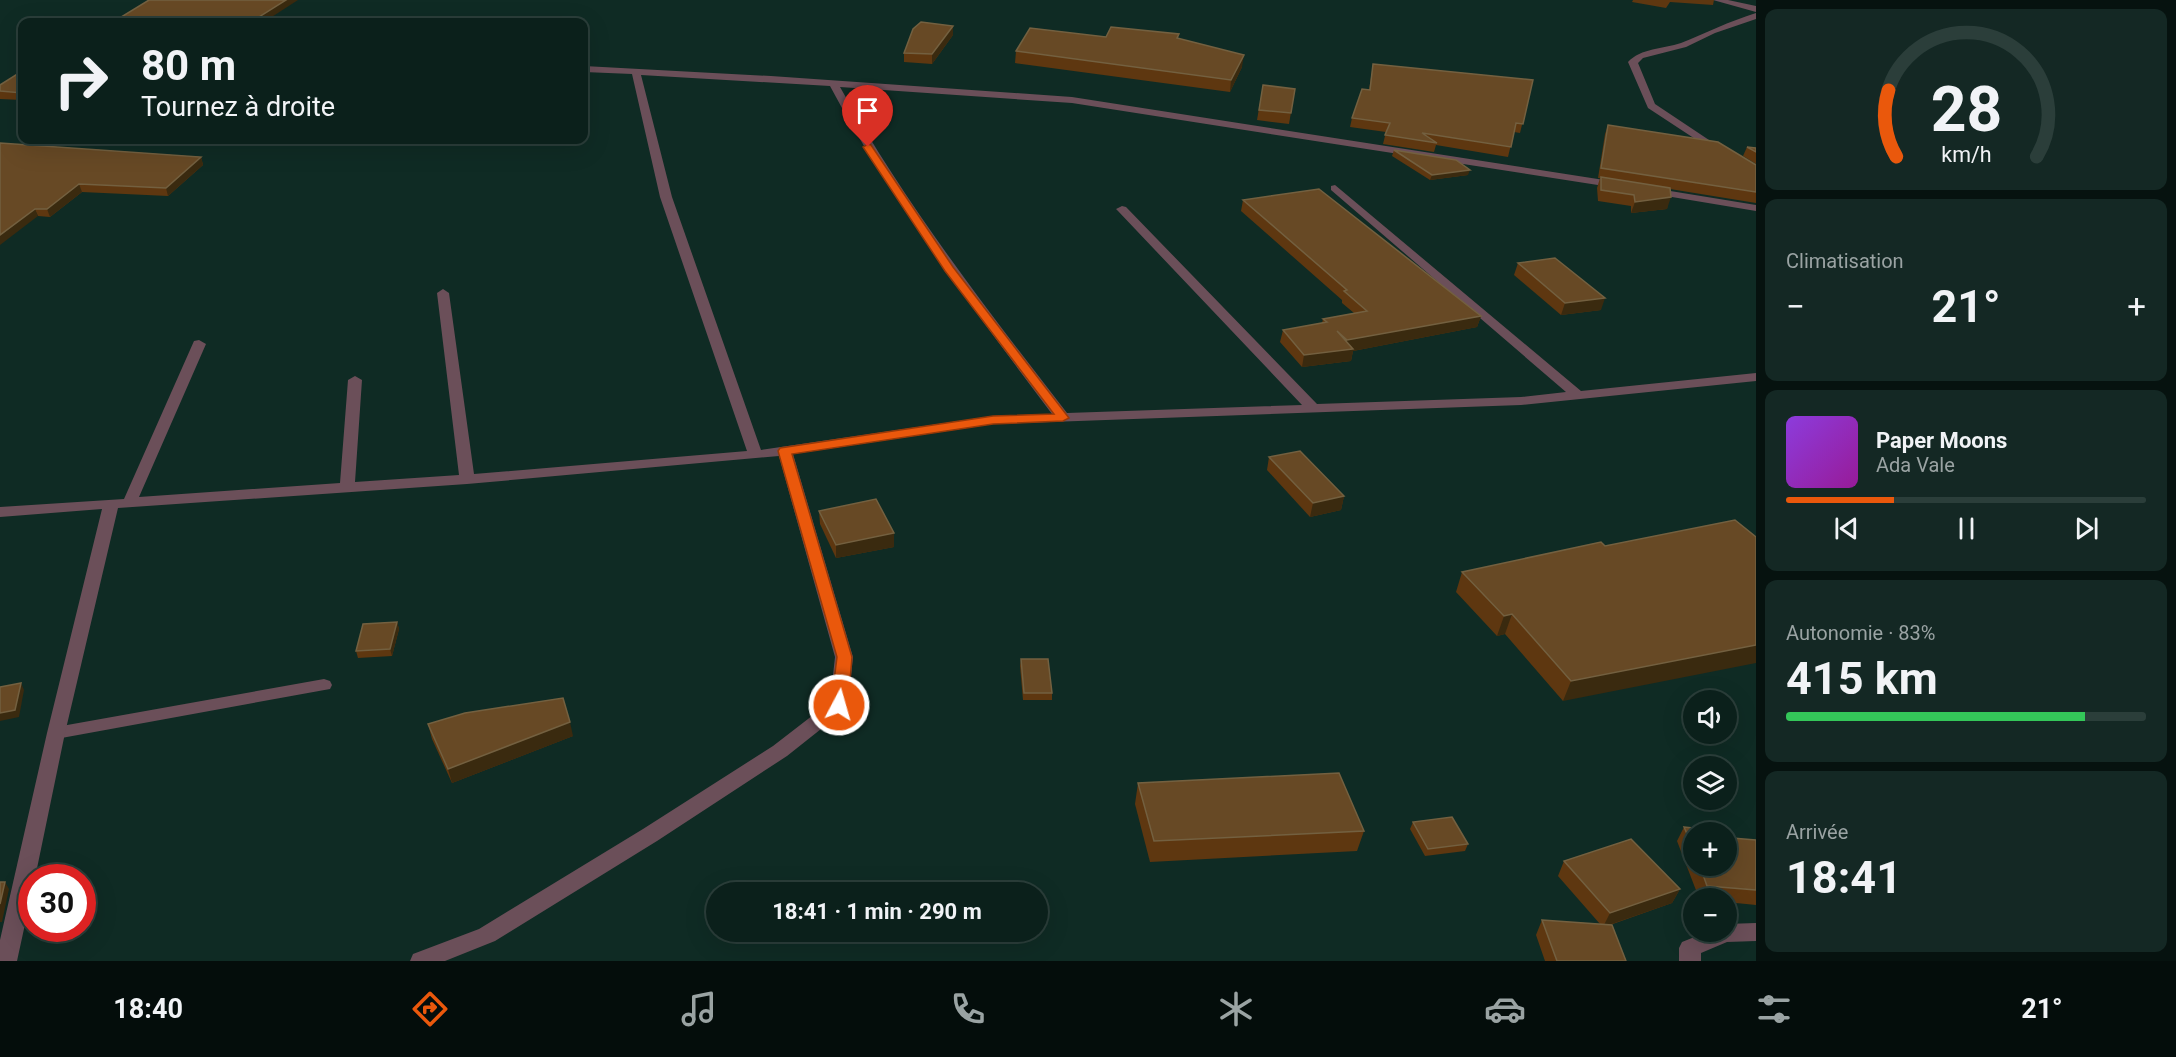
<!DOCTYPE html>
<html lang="fr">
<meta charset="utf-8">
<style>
:root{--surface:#0b201b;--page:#142824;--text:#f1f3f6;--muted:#9aa3a3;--line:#2b3e3a;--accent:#ea580c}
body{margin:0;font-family:Roboto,sans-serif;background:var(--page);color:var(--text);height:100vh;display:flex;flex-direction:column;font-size:22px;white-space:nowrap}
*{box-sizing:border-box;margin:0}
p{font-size:20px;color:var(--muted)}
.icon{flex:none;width:33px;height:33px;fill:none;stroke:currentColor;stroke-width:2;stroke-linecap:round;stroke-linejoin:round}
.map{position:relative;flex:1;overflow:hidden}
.details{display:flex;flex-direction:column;gap:9px;padding:9px;background:#06120f;width:420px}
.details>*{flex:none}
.guide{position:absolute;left:18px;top:18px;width:570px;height:126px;border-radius:12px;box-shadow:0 6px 24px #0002,0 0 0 2px var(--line);background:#0b201b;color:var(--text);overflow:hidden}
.tools{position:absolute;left:1683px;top:690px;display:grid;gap:12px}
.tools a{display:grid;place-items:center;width:54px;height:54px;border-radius:50%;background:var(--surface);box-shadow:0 6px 24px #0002,0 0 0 2px var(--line);font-size:30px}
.speed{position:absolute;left:18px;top:864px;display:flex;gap:12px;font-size:30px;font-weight:700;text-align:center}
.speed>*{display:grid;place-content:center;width:78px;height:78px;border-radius:50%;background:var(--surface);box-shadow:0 6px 24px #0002,0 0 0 2px var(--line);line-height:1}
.speed .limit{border:9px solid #d22;background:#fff;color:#111}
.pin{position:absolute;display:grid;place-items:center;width:51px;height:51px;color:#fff;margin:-62px -26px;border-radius:50% 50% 50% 0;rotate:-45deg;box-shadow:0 0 6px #0007}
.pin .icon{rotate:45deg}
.me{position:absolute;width:66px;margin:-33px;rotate:6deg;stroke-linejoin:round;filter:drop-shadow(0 0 4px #0008)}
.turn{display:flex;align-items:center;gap:21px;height:126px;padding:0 24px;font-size:27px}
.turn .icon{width:78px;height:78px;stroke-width:2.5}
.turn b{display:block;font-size:42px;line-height:51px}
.big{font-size:45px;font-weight:700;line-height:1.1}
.details .card{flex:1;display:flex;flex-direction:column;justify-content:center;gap:9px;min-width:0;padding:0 21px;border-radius:12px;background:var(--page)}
.details .dial{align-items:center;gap:0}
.dial svg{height:156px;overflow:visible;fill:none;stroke:var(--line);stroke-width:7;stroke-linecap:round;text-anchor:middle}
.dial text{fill:var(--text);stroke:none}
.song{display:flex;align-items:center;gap:18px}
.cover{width:72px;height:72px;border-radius:9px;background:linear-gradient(135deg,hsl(270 70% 55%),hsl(300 70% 35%))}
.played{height:6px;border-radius:3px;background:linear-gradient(90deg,var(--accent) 30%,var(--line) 30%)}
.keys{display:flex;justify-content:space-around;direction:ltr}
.heat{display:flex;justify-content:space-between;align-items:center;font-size:33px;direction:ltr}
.charge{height:9px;border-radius:4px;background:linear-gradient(90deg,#34c759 83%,var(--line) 0)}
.trip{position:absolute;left:706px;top:882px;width:342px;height:60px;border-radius:30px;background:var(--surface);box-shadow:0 6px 24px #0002,0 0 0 2px var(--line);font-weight:700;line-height:60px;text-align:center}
.tabs{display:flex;height:96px;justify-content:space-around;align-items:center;background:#040d0b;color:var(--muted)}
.tabs .icon{width:42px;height:42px}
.tabs .selected{color:var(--accent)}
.tabs b{font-size:27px;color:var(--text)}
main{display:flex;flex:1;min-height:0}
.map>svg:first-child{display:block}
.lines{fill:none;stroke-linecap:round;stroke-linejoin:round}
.service{fill:#6b4f59;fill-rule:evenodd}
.minor{fill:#6b4f59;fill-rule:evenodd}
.wall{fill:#5e3710;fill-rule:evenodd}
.shaded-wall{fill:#3a2a0f}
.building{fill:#674925;stroke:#736040;stroke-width:1.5}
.route{fill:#ea580c;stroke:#983908;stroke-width:1.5}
</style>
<main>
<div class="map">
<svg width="1756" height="961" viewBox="0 0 1756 961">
<rect width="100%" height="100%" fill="#0f2b24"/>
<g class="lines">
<polygon class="service" points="324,679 330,681 332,685 330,689 56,739 50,737 48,733 50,729 56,727"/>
<g class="minor">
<polygon points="1713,0 1728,0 1756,6 1756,12"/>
<path d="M1756,13v6l-41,14 -29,14 -43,11 -5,5 17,41 69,46 -9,2 -67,-44 -20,-46c13,-14 35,-13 53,-19 25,-10 49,-22 75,-30z"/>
<path d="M584,66l187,10 301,21 545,85 5,3 -5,3 -545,-85 -232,-16c65,117 145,220 227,326l235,-8 -184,-194 -2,-2 6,-3 4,1 191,197 204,-7 45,-5 -235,-202v-4l4,-1 246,206 175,-18v8l-235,24 -528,19 -200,30 60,203 -5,48 -3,5 -58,46 -130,85 -162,100 -50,20h-35l3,-7 66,-25 164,-100 130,-83 57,-44 5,-45 -56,-201 -312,28 -349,24 -53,225 -30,145h-3v14l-15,69h-17v-21l47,-207 55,-224 -102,8v-10l124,-8 70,-158 5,-1 7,4 -67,153 201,-14 8,-103 7,-4 7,4 -7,102 104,-7 -22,-182 6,-4 6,4 25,181 273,-23 -87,-254 -28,-123 -48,-2zM641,75l189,11c63,118 142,221 222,328l-59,2 -232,34 -89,-253z"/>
<polygon points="1652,188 1756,205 1756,211 1648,193 1648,189"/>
<polygon points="1756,923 1756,941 1727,942 1701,953 1701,961 1679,961 1679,948 1682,942 1707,932 1726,932 1726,924"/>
</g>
</g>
<g class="wall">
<polygon points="1633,0 1714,0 1713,5 1670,2 1666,8 1632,2"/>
<polygon points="1179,34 1178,38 1242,67 1230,92 1015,63 1016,51 1106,37"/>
<polygon points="953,35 932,64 904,62 904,53"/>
<polygon points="1373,64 1533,80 1520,133 1514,132 1508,157 1436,145 1434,152 1383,144 1386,132 1350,127 1352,118 1369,90"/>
<polygon points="22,71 22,100 0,99 0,85"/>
<polygon points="1263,85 1295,89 1289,124 1257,120"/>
<polygon points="1608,125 1756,165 1756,203 1670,189 1667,209 1631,213 1631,206 1598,201 1597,188 1600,178 1598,178 1605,134"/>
<polygon points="0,143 201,157 203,165 168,196 82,192 50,217 38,216"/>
<polygon points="1747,147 1756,148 1756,164 1743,156"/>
<polygon points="1394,150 1468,175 1430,180 1392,156"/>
<polygon points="1243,200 1481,316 1477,327 1353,351 1351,361 1302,367 1280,342 1283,330 1322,323 1323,319 1354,313 1342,303 1342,300 1241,211"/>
<polygon points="1518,263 1601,310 1561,315 1514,275"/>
<polygon points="1269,457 1344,496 1341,510 1310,517 1267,470"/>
<polygon points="819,511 894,547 836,558 820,524"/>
<polygon points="1756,537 1563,701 1505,634 1497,636 1456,592 1462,572 1605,546"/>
<polygon points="397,622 399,629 392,656 358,658 356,651"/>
<polygon points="1021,659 1052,693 1052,700 1023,700 1020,666"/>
<polygon points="428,724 573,736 452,783 432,739"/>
<polygon points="1138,783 1364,831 1357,851 1150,862 1135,804"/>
<polygon points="1413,822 1468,844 1465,851 1425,856 1410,829"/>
<path d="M1684,827l48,11 24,2v65l-30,-3v-4h-27l-22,-57zM1694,832l32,34h-32z"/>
<polygon points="1564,861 1680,889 1672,903 1610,925 1626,961 1545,961 1536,935 1542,920 1600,924 1558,876"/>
</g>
<g class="shaded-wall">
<polygon points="286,0 298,0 264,22 251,22"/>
<polygon points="953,26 953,35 932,64 932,54"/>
<polygon points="1244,55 1242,67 1230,92 1231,80"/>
<polygon points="201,157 203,165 168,196 166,188"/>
<polygon points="1470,170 1468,175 1430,180 1432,175"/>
<polygon points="79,184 82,192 50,217 47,209"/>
<polygon points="1671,197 1667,209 1631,213 1635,202"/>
<polygon points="35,209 38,216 0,245 0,235"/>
<polygon points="1605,298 1601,310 1561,315 1565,303"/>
<polygon points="1481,316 1477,327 1353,351 1351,361 1302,367 1304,355 1345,350 1347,340"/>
<polygon points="1344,496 1341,510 1310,517 1313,503"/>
<polygon points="894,533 894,547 836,558 836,545"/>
<polygon points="1512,614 1505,634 1497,636 1504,616"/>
<polygon points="397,622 399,629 392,656 390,649"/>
<polygon points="1756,645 1756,663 1563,701 1571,681"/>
<polygon points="21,683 24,690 19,717 0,721 0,713"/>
<polygon points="570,722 573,736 452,783 448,769"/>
<polygon points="5,882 9,889 2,922 0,922 0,904"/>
<polygon points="1680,889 1672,903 1603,927 1610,913"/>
</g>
<g class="building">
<polygon points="149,0 286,0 251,22 113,22"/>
<polygon points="921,22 953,26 932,54 904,53 913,29"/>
<polygon points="1111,27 1179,34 1177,38 1244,55 1231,80 1016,51 1030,28 1106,37"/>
<polygon points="1373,64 1533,80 1523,124 1516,123 1511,147 1422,133 1437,143 1385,135 1390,123 1352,118 1362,89 1370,90"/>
<polygon points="22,71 22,93 0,91 0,85"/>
<polygon points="1263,85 1295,89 1291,113 1259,110"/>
<polygon points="1608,125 1718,142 1756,165 1756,192 1601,168"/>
<polygon points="0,143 201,157 166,188 79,184 47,209 35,209 0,235"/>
<polygon points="1747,147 1756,148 1756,152"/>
<polygon points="1394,150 1456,160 1470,170 1432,175"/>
<polygon points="1601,177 1670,188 1671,197 1635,202 1634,195 1601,190"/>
<polygon points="1319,189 1481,316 1347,340 1337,331 1353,349 1304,355 1283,330 1327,322 1323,319 1367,311 1344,291 1347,290 1243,200"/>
<polygon points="1555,258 1605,298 1565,303 1518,263"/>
<polygon points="1300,451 1344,496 1313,503 1269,457"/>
<polygon points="876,499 894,533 836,545 819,511"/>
<polygon points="1735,520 1756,537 1756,645 1571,681 1512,614 1504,616 1462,572 1601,542 1605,546"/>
<polygon points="397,622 390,649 356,651 363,624"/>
<polygon points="1021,659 1048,659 1052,693 1024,693"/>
<polygon points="21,683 15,710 0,713 0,687"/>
<polygon points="563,698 570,722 448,769 428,724 465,713"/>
<polygon points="1339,773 1364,831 1154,841 1138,783"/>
<polygon points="1452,817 1468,844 1428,849 1413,822"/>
<polygon points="1684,827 1730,832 1732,838 1756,840 1756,890 1707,886 1700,866 1726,866 1726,832 1694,832 1694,850"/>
<polygon points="1631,839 1680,889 1610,913 1564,861"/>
<polygon points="0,882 5,882 0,904"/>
<polygon points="1542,920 1612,925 1626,961 1557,961"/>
</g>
<polygon class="route" points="868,144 871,145 953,267 1069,418 1063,421 993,424 792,454 852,657 848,705 845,709 834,709 831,705 837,657 778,451 780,448 993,416 1054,414 945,271 863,147"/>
</svg>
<div class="tools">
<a><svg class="icon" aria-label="sound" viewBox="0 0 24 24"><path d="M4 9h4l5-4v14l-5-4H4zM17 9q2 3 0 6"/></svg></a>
<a><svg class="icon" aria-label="layers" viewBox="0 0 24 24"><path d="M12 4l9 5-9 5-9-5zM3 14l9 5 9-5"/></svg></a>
<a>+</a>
<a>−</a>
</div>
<div class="speed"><div class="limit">30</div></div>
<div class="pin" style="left:868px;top:147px;background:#d93025"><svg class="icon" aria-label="arrive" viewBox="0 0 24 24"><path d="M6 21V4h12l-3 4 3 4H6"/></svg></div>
<svg class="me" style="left:839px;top:705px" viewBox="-20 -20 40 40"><circle r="17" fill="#ea580c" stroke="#fff" stroke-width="3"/><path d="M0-11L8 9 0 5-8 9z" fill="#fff"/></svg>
<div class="trip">18:41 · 1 min · 290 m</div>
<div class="guide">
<div class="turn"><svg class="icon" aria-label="right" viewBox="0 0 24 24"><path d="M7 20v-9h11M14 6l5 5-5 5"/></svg><div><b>80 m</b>Tournez à droite</div></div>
</div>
</div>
<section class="details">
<div class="card dial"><svg viewBox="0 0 100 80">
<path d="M14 69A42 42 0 1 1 86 69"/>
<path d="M14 69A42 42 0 0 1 10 35" stroke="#ea580c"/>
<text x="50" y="56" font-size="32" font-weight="700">28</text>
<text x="50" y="72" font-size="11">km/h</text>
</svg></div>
<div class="card"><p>Climatisation</p>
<div class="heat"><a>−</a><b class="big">21°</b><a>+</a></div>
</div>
<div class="card">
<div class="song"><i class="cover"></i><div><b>Paper Moons</b><p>Ada Vale</p></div></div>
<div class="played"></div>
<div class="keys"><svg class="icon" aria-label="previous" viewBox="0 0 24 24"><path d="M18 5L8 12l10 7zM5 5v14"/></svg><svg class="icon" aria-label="pause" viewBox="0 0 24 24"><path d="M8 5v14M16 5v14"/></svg><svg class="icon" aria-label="next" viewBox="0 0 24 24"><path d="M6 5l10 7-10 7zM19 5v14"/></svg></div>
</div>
<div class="card"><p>Autonomie · 83%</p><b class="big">415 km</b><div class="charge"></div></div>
<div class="card"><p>Arrivée</p><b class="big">18:41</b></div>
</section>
</main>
<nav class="tabs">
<b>18:40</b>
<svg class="icon selected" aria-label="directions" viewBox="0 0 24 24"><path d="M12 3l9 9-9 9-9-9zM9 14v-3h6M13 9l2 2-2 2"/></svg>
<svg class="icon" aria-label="music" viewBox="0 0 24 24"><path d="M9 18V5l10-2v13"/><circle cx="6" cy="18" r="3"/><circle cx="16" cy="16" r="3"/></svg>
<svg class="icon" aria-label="phone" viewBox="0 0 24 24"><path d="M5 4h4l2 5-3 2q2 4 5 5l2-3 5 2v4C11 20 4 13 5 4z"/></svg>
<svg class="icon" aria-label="climate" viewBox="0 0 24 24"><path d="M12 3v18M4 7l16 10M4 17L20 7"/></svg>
<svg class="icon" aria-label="car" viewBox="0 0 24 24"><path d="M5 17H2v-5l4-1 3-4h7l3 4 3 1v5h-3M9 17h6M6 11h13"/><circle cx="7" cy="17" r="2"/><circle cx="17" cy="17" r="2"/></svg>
<svg class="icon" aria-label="filters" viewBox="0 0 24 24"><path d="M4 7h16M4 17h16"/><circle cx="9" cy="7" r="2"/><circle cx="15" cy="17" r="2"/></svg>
<b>21°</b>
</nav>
